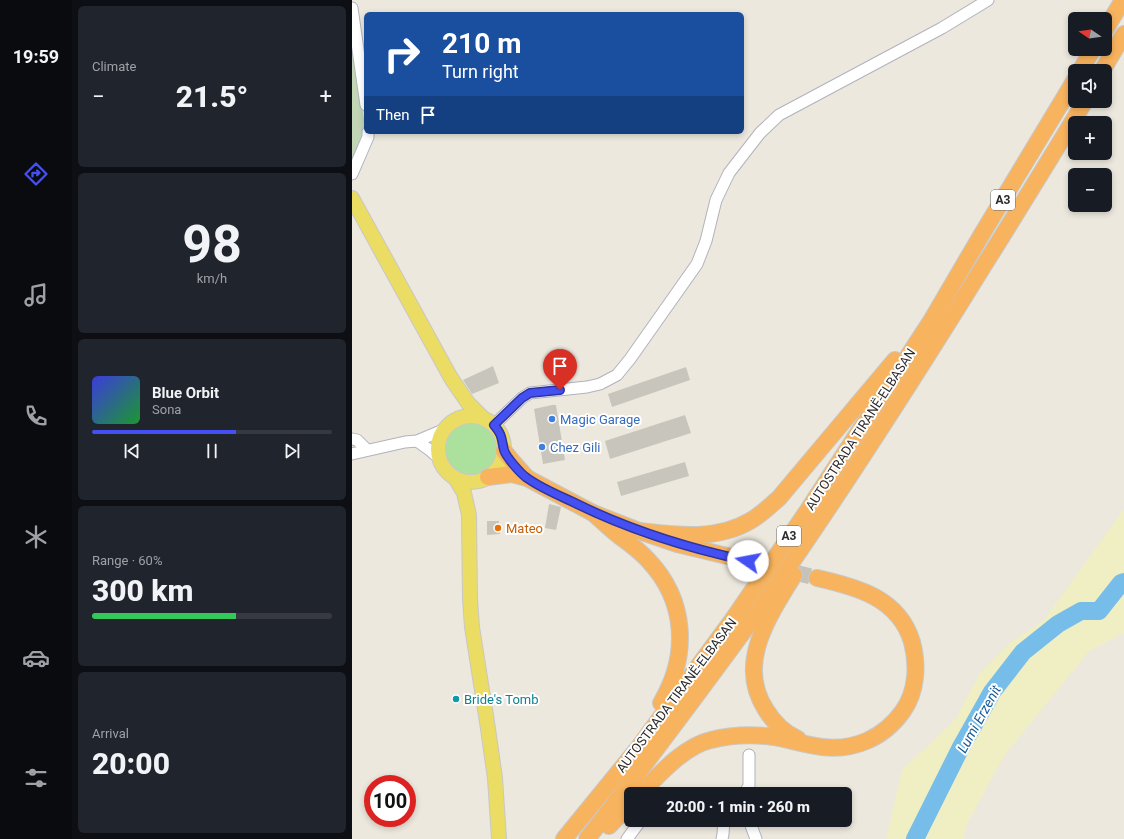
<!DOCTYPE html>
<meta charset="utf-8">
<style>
:root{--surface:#171b24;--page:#20242c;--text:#f1f3f6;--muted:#9ea1a6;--line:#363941;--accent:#4550f3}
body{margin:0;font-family:Roboto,sans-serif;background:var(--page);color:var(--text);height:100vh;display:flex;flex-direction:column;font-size:15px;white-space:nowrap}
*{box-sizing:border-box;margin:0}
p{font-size:13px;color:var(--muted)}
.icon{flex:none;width:22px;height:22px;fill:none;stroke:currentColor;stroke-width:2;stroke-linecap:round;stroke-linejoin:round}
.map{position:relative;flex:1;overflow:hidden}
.side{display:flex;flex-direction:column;gap:6px;padding:6px;background:#0d0f14;width:280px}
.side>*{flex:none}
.hud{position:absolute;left:12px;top:12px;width:380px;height:122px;border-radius:6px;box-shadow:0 2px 6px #0003;background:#1a4fa0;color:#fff;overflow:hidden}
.needle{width:26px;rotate:283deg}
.fabs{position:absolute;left:716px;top:12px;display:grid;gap:8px}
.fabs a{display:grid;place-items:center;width:44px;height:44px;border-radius:6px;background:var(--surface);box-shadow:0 2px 6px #0003;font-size:20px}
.speed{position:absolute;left:12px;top:775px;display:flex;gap:8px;font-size:20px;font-weight:700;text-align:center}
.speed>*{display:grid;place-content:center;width:52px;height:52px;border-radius:50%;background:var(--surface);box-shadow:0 2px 6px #0003;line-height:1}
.speed .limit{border:6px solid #d22;background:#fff;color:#111}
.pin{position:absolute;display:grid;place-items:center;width:34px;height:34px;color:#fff;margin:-41px -17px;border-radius:50% 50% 50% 0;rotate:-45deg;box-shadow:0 0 4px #0007}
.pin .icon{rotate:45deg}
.me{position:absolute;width:44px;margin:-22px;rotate:282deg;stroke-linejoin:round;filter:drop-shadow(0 0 3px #0008)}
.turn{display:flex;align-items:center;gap:14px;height:84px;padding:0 12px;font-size:18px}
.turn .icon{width:52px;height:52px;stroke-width:2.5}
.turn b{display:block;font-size:28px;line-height:34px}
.then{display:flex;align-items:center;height:38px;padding:0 12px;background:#0003;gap:8px;font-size:15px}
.big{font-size:30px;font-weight:800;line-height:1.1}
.side .widget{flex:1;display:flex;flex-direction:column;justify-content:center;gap:6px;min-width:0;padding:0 14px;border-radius:6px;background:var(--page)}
.side .dial{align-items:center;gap:0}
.dial b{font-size:52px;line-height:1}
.song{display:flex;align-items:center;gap:12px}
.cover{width:48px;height:48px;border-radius:6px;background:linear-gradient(135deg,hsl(240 70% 55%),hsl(130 70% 35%))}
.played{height:4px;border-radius:2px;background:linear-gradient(90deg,var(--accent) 60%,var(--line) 60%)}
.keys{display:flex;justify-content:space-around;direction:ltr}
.heat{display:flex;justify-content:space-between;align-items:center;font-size:22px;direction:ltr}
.charge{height:6px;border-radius:3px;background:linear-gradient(90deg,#34c759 60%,var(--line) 0)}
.trip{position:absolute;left:272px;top:787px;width:228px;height:40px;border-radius:6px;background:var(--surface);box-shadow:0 2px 6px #0003;font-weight:800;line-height:40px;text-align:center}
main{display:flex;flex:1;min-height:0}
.dock{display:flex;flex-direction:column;width:72px;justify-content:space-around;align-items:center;background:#090b0e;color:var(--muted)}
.dock .icon{width:28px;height:28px}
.dock .active{color:var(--accent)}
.dock b{font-size:18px;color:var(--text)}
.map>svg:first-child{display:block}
.green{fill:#ace19d}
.sand{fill:#f0eec3}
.cemetery{fill:#c2d6b6}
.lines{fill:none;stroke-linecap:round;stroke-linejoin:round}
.river{stroke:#76bdea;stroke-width:18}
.building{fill:#c8c6bc}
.highway-tunnel{stroke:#c5c2ba;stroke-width:16;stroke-dasharray:16 8;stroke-linecap:butt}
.minor-casing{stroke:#b1b2be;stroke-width:13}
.major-casing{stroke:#c8c8c8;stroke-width:16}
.highway-casing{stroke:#c8c8c8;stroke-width:18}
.minor{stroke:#fff;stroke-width:11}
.major{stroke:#ebdc64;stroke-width:14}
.highway{stroke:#f8b35e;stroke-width:16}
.route-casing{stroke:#2d349e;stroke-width:10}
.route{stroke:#4550f3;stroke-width:7}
.shop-dot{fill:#3f7fe0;stroke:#fff;stroke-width:1.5}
.food-dot{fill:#e8710a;stroke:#fff;stroke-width:1.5}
.culture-dot{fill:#0f9aa8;stroke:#fff;stroke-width:1.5}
.labels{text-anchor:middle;stroke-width:4;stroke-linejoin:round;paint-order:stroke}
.shield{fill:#fff;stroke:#6b6b6b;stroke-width:1}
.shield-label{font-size:12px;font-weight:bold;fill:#2b2b2b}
.shop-label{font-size:13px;fill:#366cbe;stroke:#fff;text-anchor:start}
.street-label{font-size:13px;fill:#2b2b2b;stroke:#fff}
.food-label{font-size:13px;fill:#c56008;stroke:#fff;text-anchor:start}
.culture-label{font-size:13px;fill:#0d838f;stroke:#fff;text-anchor:start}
.water-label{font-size:14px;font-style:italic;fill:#135a98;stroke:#fff}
</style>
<main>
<nav class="dock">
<b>19:59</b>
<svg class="icon active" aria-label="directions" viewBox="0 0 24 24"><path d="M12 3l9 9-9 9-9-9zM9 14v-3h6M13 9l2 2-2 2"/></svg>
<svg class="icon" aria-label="music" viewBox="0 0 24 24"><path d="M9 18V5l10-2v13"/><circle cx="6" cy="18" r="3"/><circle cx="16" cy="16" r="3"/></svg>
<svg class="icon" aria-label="phone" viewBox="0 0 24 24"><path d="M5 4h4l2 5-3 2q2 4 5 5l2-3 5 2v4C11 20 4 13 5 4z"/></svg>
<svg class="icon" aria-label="climate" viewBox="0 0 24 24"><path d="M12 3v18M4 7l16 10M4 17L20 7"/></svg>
<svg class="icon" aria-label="car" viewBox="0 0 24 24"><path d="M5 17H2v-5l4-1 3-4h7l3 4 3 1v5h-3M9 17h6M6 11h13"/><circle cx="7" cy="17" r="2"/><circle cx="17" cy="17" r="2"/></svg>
<svg class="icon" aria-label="filters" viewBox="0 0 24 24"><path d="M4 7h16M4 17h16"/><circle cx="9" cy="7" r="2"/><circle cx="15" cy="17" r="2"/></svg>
</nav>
<section class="side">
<div class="widget"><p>Climate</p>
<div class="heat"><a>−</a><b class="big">21.5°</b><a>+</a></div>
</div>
<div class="widget dial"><b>98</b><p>km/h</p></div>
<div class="widget">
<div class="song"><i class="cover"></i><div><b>Blue Orbit</b><p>Sona</p></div></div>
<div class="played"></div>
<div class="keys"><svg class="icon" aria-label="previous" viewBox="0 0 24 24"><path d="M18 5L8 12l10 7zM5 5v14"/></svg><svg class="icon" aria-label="pause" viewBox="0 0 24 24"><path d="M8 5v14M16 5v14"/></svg><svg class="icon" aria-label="next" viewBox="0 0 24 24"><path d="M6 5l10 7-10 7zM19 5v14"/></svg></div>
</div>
<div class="widget"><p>Range · 60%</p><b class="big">300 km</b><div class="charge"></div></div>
<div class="widget"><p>Arrival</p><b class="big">20:00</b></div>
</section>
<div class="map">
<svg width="772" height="839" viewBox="0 0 772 839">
<rect width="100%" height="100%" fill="#ece8de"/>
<circle class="green" cx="119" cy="449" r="27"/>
<polygon class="sand" points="772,509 772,633 737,651 652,756 615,824 611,839 534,839 550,770 603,720 628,673 657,644 692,620"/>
<polygon class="cemetery" points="0,38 12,120 11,135 0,164"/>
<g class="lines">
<polyline class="river" points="563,839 608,749 640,692 671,652 706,624 729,611 747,611 769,583 772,582"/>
</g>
<g class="building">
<polygon points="141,366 147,383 120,394 111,380"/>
<polygon points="334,367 338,380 260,407 256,394"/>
<polygon points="200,405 204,405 213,460 191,464 182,409"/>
<polygon points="333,415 339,433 258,459 253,441"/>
<polygon points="333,462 337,476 269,496 265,482"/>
<polygon points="197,504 209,507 204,530 193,528"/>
<polygon points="135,521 147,521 148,534 135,535"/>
</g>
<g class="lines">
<polyline class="highway-tunnel" points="396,561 465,578"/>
<defs>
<g id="minor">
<polyline points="0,8 14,105"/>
<polyline points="0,174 16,137 16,132"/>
<polyline points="142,425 170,398 178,393 235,387 248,384 265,375 278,359 345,264 354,241 364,200 377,173 408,133 427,115 590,28 636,0"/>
<polyline points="0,439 5,440 15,450"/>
<polyline points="65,441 79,451 87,458"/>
<polyline points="0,454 53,442 65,441 91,430"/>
<polyline points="392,794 397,786 397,755"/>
<polyline points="397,820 404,839"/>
<polyline points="275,839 289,820"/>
<polyline points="370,839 371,834 372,820"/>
</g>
<g id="major">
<polyline points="0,198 99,378 116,403 130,417"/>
<circle cx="119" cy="449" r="33"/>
<polyline points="103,478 112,493 117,515 118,599 120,627 135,722 143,778 147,839"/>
</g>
<g id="highway">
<polyline points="753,30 771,0"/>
<polyline points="728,71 741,49"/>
<polyline points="750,71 772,34"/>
<polyline points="152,451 160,461 175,478"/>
<polyline points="136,477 160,474 175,478 241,513 287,531 325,544 396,561"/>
<path d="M241,513c8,7 16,15 25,22 11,8 21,15 30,25 39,41 41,96 13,143"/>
<path d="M287,531c37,4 77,10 111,-10 11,-6 20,-15 29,-23l116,-138"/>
<path d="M442,575c-24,40 -59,88 -28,135 8,13 18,23 32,29"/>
<path d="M288,794c19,-19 44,-48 71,-54 20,-5 42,-6 63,-3 16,3 32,8 48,10 32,4 62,-9 81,-36 14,-20 15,-46 9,-69 -13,-44 -55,-55 -95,-64"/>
<polyline points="257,826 279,803"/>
<polyline points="212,839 287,747 381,619 456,510 579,321 630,234 723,80"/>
<path d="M235,839c54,-69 107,-140 159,-211 76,-107 147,-217 217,-329 41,-66 82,-131 122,-198"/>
</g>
</defs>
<use href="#minor" class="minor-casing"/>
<use href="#major" class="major-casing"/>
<use href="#highway" class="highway-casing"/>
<use href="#minor" class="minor"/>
<use href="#major" class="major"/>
<use href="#highway" class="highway"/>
</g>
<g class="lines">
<defs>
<path id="route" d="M208,390l-30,3 -8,5 -28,27c9,11 7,13 10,25 2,7 17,24 23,28 14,10 31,17 46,24 56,28 114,46 175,59"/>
</defs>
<use href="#route" class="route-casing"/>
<use href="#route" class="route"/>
</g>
<g class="shop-dot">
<circle cx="200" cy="419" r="4"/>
<circle cx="190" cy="447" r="4"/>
</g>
<circle class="food-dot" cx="146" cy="528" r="4"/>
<circle class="culture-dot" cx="104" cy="699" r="4"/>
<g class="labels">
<g class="shield">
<rect x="639" y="190" width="24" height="20" rx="3"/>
<rect x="425" y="526" width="24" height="20" rx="3"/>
</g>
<g class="shield-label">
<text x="651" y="204">A3</text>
<text x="437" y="540">A3</text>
</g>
<g class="shop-label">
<text x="208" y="424">Magic Garage</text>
<text x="198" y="452">Chez Gili</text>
</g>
<g class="street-label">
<text transform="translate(508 429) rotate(-57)" y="5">AUTOSTRADA TIRANË-ELBASAN</text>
<text transform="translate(324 695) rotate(-53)" y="5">AUTOSTRADA TIRANË-ELBASAN</text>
</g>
<g class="food-label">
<text x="154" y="533">Mateo</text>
</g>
<g class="culture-label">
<text x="112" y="704">Bride's Tomb</text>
</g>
<g class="water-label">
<text transform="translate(627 719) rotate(-61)" y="5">Lumi Erzenit</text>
</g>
</g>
</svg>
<div class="fabs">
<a><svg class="needle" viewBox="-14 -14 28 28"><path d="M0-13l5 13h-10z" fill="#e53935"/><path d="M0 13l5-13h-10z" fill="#9ea1a6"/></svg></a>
<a><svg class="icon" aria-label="sound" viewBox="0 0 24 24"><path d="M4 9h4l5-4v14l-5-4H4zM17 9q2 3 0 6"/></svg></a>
<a>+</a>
<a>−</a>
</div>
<div class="speed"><div class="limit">100</div></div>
<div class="pin" style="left:208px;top:390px;background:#d93025"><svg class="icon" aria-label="arrive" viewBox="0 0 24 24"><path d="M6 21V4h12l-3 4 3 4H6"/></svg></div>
<svg class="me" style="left:396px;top:561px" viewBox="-20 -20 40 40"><circle r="19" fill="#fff"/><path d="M0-13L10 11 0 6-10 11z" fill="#4550f3"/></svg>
<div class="trip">20:00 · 1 min · 260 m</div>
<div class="hud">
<div class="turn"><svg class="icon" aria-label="right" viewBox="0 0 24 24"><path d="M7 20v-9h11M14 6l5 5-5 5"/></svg><div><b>210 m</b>Turn right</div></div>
<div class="then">Then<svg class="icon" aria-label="arrive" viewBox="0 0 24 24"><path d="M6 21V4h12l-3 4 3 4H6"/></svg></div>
</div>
</div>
</main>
